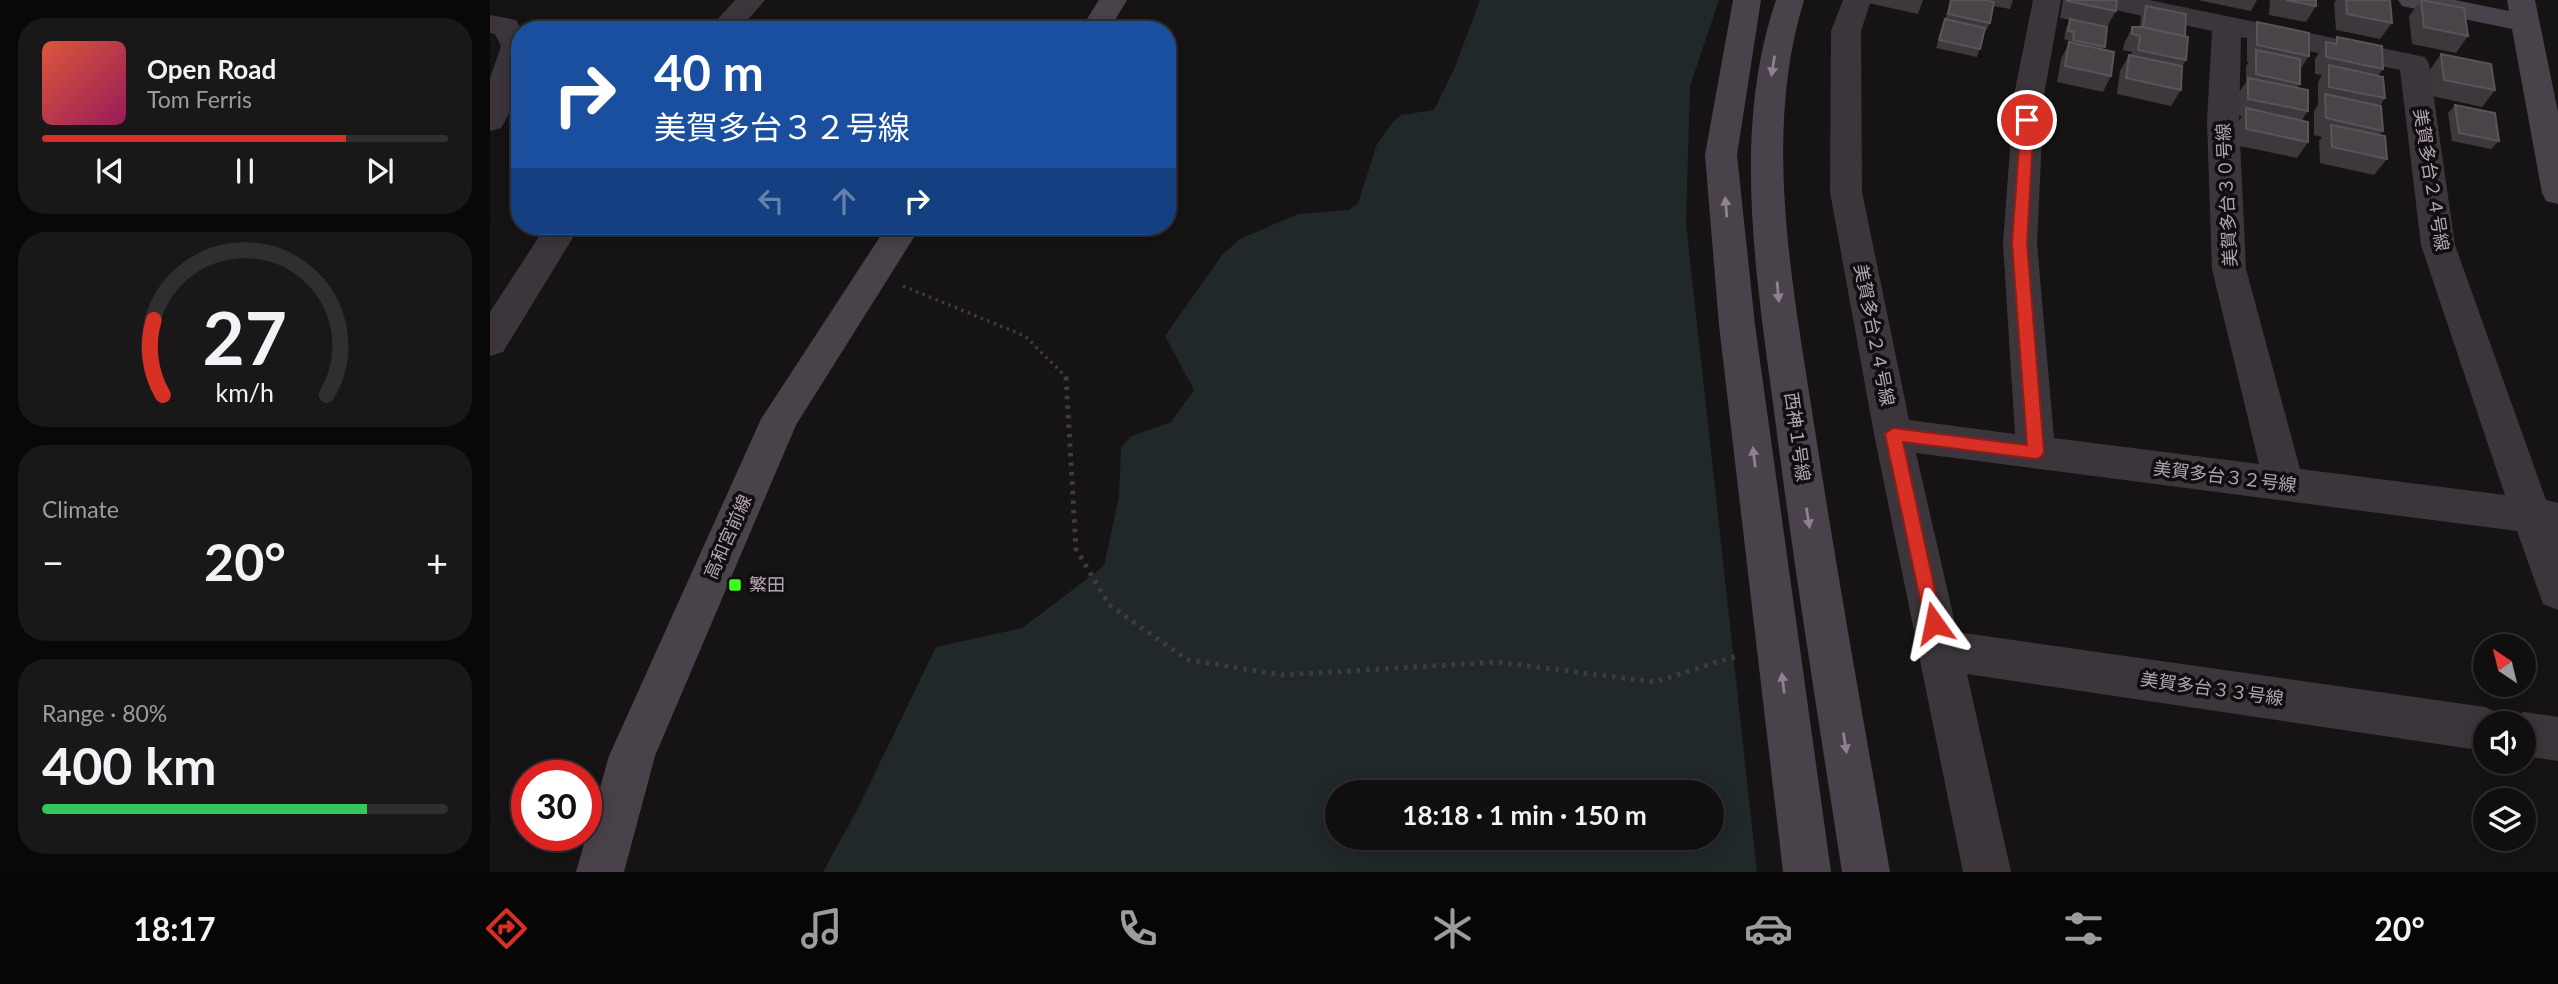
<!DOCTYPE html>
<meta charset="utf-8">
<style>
:root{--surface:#100e0f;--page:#191718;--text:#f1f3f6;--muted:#9c9c9e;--line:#302e2f;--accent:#d93025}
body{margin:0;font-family:Lato,"Noto Sans JP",sans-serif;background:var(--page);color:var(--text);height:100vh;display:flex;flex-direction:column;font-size:26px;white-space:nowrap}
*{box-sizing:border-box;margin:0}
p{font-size:23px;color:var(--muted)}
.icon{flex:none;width:38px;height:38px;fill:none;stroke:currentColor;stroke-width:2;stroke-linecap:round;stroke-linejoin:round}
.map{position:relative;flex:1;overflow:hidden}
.sheet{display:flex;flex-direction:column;gap:18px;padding:18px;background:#090808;width:490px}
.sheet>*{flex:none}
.guide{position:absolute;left:21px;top:21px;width:665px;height:214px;border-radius:28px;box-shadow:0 4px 18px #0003,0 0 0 2px var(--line);background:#1a4fa0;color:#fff;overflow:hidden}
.needle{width:46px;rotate:325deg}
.controls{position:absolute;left:1983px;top:634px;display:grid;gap:14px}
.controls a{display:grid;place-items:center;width:63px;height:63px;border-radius:50%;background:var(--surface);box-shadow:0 4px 18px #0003,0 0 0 2px var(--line);font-size:35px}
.speed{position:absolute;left:21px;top:760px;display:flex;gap:14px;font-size:35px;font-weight:700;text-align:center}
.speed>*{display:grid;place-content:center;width:91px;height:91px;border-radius:50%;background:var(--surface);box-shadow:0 4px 18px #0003,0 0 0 2px var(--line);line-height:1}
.speed .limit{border:10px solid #d22;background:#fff;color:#111}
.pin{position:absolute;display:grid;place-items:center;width:60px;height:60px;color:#fff;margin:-30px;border:4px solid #fff;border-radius:50%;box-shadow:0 2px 7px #0007}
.me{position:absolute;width:77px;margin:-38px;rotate:348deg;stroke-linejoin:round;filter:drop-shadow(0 0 5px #0008)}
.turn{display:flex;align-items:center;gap:24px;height:147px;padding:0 28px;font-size:32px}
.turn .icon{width:91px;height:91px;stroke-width:2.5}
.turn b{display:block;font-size:49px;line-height:60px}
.lanes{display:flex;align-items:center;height:66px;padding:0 28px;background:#0003;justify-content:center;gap:35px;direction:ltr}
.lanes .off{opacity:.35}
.big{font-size:52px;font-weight:700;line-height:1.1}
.sheet .tile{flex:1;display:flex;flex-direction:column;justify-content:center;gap:10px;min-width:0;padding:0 24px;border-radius:28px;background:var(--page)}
.sheet .dial{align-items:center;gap:0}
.dial svg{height:182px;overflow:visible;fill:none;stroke:var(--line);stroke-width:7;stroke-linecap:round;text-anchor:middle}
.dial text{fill:var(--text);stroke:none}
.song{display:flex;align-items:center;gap:21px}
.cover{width:84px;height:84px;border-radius:10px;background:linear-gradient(135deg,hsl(10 70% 55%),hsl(330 70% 35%))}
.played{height:7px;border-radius:4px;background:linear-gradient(90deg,var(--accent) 75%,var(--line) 75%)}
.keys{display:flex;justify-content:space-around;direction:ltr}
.heat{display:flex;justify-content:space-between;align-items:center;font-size:38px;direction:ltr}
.charge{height:10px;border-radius:5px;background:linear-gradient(90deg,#34c759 80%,var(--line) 0)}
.trip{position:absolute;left:835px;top:780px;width:399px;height:70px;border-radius:35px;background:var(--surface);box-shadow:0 4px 18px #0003,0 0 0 2px var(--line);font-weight:700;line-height:70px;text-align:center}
.tab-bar{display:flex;height:112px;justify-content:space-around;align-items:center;background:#060606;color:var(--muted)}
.tab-bar .icon{width:49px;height:49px}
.tab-bar .on{color:var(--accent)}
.tab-bar b{font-size:32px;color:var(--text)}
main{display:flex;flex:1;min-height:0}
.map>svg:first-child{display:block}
.green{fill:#21282a;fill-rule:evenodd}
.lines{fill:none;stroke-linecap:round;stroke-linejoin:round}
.path-far1{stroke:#413a41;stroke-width:3.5;stroke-dasharray:2.5 4.5;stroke-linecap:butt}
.path{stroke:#413a41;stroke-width:5;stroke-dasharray:3.5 6;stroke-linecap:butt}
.street{fill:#3c363c;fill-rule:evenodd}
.secondary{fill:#4a424a;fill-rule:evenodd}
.wall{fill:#3d383c}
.building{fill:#4a4449;stroke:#5a535a;stroke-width:2}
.oneway{fill:#8f8290}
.route{fill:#d93025;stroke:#8d1f18;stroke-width:2}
.poi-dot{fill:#41fe22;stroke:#100e0f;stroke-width:2.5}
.labels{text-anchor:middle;stroke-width:7;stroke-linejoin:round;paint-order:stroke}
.street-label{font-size:18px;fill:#b4a4b6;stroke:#100e0f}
.poi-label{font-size:18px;fill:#b4a4b6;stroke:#100e0f;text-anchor:start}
</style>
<main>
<section class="sheet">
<div class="tile">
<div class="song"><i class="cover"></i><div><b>Open Road</b><p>Tom Ferris</p></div></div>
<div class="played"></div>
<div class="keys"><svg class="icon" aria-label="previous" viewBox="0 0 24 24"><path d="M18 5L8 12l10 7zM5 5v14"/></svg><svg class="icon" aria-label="pause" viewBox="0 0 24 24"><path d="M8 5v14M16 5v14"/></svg><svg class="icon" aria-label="next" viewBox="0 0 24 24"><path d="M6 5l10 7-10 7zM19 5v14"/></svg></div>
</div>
<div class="tile dial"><svg viewBox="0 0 100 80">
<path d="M14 69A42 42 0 1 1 86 69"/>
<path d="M14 69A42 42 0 0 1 10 36" stroke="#d93025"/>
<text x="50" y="56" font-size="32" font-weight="700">27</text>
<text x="50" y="72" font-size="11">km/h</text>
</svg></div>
<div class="tile"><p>Climate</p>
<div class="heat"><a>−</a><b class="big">20°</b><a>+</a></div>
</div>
<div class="tile"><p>Range · 80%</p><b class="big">400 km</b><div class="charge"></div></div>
</section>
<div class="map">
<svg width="2068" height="872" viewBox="0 0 2068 872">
<rect width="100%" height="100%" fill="#151314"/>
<path class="green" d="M990,0h239l-29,86 -4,137 71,649h-934l34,-62 79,-163 86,-19 82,-62 15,-69 2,-49 9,-11 41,-15 23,-32 -29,-54 57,-81 18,-16 58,-25 51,-4 9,-7 19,-59 16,-22 8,-7 33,-5 21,-43zM847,793h375v45h-375z"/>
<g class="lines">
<polyline class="path-far1" points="413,286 535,336 577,378"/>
<polyline class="path" points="576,377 586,549 619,605 698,660 793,675 1008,662 1164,682 1247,656"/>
<g class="street">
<polygon points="245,0 275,0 249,30 218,30"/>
<path d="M1353,0h28l-10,31 1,161 47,228 106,14 -12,-191 11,-148 19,-95h28l-17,95 -7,148 17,195 205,26 -47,-195 -5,-148 5,-90 -115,-25 -4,-6h56l276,57 4,7 26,181 91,255 12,3v107l-15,-6 -26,-73 -601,-78 41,179 528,75 16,7 4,9h-20v28l-518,-77 44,198h-48l-89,-438 -44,-242 1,-161zM1751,37l159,33 21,175 84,250 -205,-26 -54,-200 -7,-148z"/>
<path d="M0,15l26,5 6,10h-2c0,34 0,68 -19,98l-11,3v-53l11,-32 -6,-12 -5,-1z"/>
<polygon points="56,226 90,226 13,352 0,356 0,312"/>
<polygon points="2034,712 2068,717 2068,761 2034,756 2034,723 2016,723 2018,718"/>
</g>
<g class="secondary">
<polygon points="609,0 637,0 619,30 590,30"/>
<polygon points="1243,0 1271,0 1247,155 1265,325 1341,872 1293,872 1229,325 1215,155"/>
<path d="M1286,0h28c-42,137 -11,286 10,424 23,150 50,299 76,448h-48c-23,-149 -47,-297 -66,-446 -18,-140 -46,-290 0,-426z"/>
<polygon points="1908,0 1965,0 2019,11 2017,0 2045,0 2068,112 2068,204 2056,201 2052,193 2022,29 1912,6"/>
<polygon points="397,226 431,226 306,425 165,756 134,872 86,872 119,756 271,419"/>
</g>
</g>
<g class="wall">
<polygon points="1379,0 1433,0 1428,14 1378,3"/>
<polygon points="1461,0 1523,0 1520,9 1503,6 1500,23 1496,31 1495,31 1487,57 1446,48"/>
<polygon points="1573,0 1627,0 1626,11 1617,27 1613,50 1621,76 1613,92 1567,82 1571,59 1580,41 1574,39 1576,28 1580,20 1570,18"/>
<polygon points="1707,0 1767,0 1761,11"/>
<polygon points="1780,0 1826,0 1826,6 1816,22 1779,15"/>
<polygon points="1846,0 1900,0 1902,23 1890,39 1846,30 1844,3"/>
<polygon points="1931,0 1978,36 1966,53 1922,44 1919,16"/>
<polygon points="1656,6 1694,36 1696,60 1692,67 1691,90 1681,106 1627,94 1630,71 1639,55 1641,55 1642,52 1633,50 1634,44 1642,27 1650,27 1651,15"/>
<polygon points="1767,22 1819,56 1810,70 1810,84 1807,88 1818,111 1812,120 1818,142 1807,158 1745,145 1746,125 1752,116 1748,115 1748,94 1756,82 1756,66 1759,62 1757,62 1757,39"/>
<polygon points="1847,37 1893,69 1888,76 1895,98 1890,106 1893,131 1889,135 1897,159 1884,175 1830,163 1829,141 1832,137 1824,135 1824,111 1829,103 1828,103 1828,82 1832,75 1825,74 1825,59 1836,42 1842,44"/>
<polygon points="1951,54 2005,90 1992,107 1942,96 1939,71"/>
<polygon points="1965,105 2009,141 2001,149 1962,141 1958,113"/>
</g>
<g class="building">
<polygon points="1461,0 1493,0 1504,2 1500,23 1458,14"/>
<polygon points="1577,0 1627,0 1626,11 1577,1"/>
<polygon points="1796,0 1826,0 1826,6"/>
<polygon points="1856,0 1900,0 1902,23 1857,14"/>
<polygon points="1931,0 1974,8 1978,36 1934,27"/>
<polygon points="1656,6 1696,14 1695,36 1653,27"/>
<polygon points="1455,19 1495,28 1490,49 1449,40"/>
<polygon points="1580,19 1617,27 1615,47 1583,40 1584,32 1578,31"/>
<polygon points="1767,22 1819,33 1819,56 1767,45"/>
<polygon points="1642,27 1651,27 1698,37 1696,60 1648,50 1650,36 1642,34"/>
<polygon points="1847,37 1892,46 1893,69 1836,57 1836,42 1847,44"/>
<polygon points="1579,42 1624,52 1621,76 1575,66"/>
<polygon points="1766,50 1810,59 1810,84 1766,74"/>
<polygon points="1951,54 2001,64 2005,90 1954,80"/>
<polygon points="1639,55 1692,66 1691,90 1636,78"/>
<polygon points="1839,65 1893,77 1895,98 1839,87"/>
<polygon points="1758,78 1818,90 1818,111 1758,99"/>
<polygon points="1835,94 1891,106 1893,131 1836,118"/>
<polygon points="1965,105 2005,113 2009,141 1969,133"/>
<polygon points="1756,108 1818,122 1818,142 1756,129"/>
<polygon points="1841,125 1895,136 1897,159 1842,147"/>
</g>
<defs><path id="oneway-solid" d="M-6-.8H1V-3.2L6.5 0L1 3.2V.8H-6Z" transform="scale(1.75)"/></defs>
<g class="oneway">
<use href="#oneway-solid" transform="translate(1283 66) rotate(99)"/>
<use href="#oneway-solid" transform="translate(1236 207) rotate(-95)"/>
<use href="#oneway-solid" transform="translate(1288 292) rotate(85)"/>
<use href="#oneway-solid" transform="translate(1264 457) rotate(-97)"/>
<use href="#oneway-solid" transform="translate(1318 518) rotate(81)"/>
<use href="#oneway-solid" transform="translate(1293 683) rotate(-97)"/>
<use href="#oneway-solid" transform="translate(1355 743) rotate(81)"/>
</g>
<polygon class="route" points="1537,116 1544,120 1537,243 1554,452 1551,457 1546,459 1413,442 1452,623 1450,629 1444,631 1437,629 1435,623 1395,434 1403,428 1537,445 1522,243 1531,120"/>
<rect class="poi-dot" x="238" y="578" width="14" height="14" rx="3.5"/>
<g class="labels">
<g class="street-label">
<text transform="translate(1941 180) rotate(81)" y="6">美賀多台２４号線</text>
<text transform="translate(1737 195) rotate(-93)" y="6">美賀多台３０号線</text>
<text transform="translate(1384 335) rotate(79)" y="6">美賀多台２４号線</text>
<text transform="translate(1307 437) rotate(82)" y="6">西神１号線</text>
<text transform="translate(1735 477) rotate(7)" y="6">美賀多台３２号線</text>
<text transform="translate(238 537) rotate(-66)" y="6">高和宮前線</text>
<text transform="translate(1722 689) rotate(8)" y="6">美賀多台３３号線</text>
</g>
<g class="poi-label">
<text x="259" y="591">繁田</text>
</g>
</g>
</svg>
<div class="controls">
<a><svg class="needle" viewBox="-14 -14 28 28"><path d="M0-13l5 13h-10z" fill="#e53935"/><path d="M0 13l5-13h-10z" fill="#9c9c9e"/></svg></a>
<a><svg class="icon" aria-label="sound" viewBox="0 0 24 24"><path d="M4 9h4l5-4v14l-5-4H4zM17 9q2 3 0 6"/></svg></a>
<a><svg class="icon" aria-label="layers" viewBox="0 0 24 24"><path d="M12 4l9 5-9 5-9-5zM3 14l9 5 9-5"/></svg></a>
</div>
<div class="speed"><div class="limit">30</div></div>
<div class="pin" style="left:1537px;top:120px;background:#d93025"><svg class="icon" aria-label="arrive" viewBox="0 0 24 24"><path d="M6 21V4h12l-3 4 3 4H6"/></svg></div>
<svg class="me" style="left:1444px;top:623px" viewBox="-20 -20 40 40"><path d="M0-17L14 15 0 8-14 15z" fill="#d93025" stroke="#fff" stroke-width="4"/></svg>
<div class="trip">18:18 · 1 min · 150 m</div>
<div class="guide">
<div class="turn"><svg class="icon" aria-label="right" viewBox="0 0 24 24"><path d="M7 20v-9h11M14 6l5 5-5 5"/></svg><div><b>40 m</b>美賀多台３２号線</div></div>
<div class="lanes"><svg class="icon off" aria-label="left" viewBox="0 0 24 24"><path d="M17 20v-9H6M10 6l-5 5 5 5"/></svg><svg class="icon off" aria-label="ahead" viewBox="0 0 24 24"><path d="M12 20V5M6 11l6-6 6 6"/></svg><svg class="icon" aria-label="right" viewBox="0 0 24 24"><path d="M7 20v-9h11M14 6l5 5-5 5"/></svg></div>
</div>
</div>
</main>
<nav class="tab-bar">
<b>18:17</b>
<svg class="icon on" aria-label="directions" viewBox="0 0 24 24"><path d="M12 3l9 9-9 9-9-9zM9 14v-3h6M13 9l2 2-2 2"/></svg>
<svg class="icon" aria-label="music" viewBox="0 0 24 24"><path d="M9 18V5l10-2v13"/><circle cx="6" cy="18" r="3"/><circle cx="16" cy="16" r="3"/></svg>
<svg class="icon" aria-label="phone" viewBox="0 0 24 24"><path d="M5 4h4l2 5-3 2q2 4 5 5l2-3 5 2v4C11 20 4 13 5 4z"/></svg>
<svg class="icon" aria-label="climate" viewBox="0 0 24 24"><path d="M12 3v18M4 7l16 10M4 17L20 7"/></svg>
<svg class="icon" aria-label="car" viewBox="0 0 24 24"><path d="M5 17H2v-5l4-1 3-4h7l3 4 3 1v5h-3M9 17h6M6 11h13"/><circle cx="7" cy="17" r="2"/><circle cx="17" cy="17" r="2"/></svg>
<svg class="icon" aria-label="filters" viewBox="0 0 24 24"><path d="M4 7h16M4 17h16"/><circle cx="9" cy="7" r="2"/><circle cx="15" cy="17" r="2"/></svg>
<b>20°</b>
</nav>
